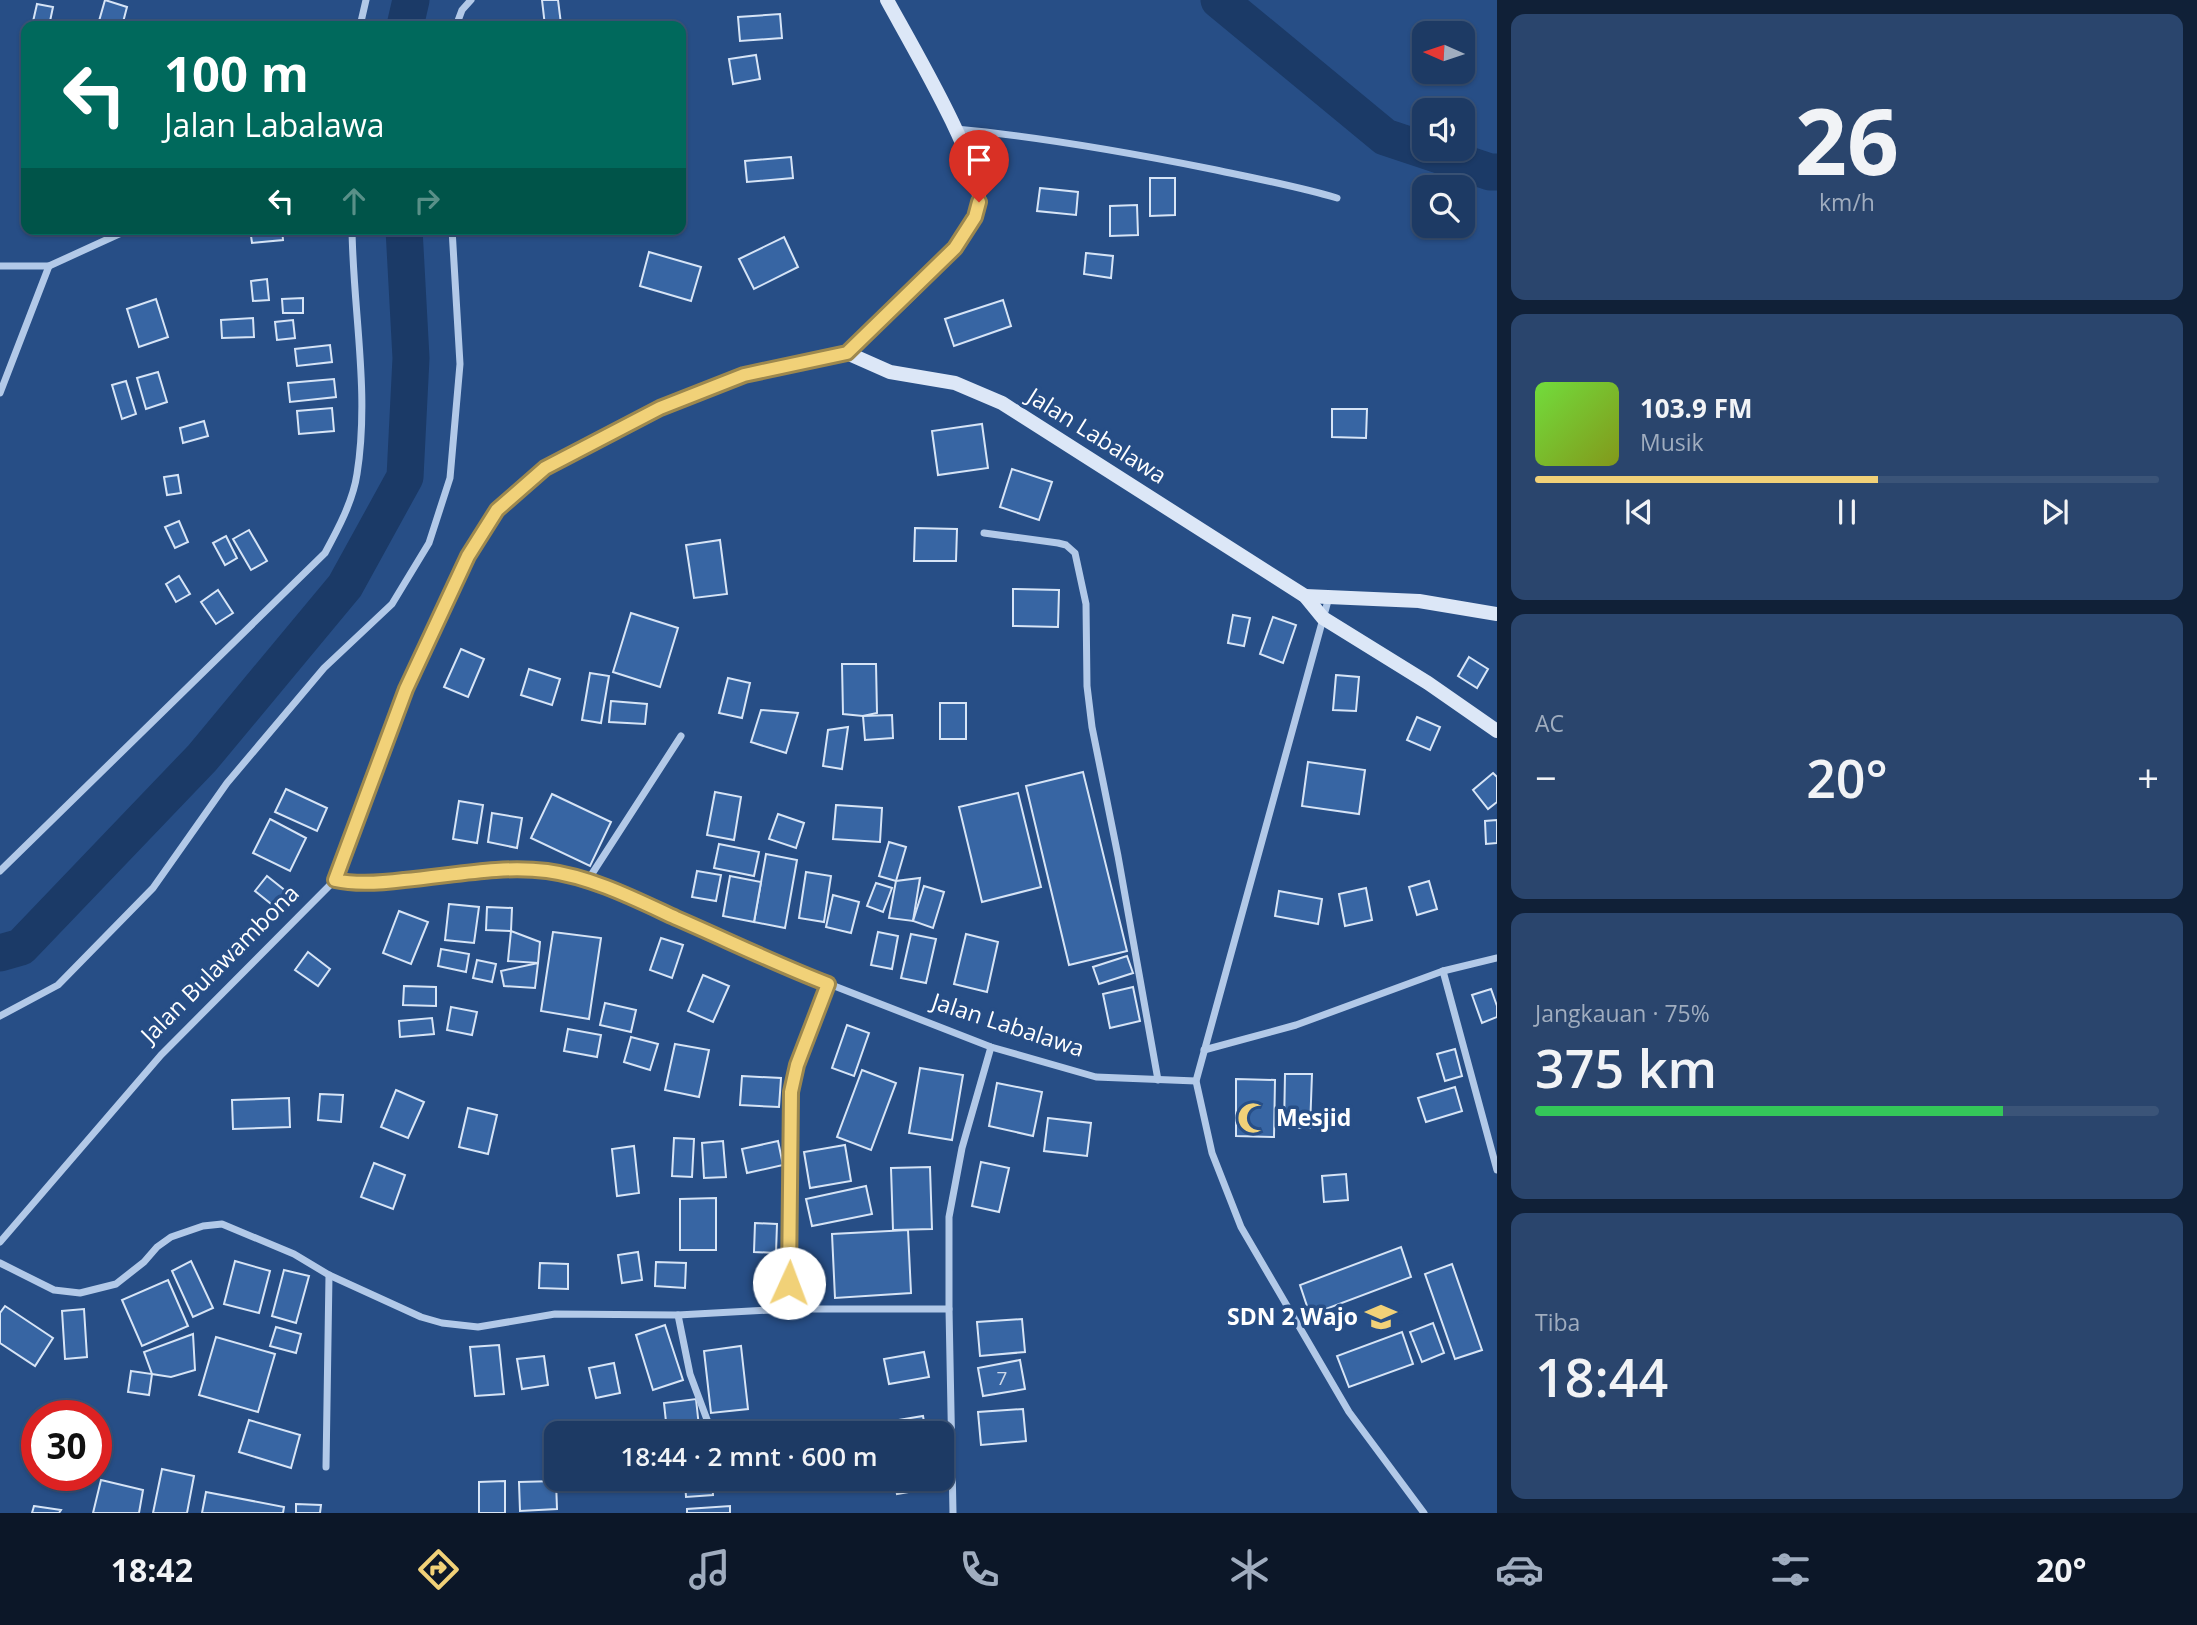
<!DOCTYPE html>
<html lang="id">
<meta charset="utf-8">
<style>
:root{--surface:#1d3a64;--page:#2a456d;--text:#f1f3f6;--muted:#a0adbf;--line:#3b5478;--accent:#f1d178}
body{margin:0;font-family:"Open Sans",sans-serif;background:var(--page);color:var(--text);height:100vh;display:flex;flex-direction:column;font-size:26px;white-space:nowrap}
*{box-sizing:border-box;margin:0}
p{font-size:23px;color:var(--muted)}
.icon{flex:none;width:38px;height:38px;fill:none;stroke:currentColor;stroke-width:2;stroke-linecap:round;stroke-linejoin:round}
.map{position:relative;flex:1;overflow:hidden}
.panel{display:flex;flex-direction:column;gap:14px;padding:14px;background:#102037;width:700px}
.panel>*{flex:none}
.banner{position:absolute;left:21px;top:21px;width:665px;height:214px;border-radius:14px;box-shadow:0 2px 5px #0004,0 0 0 2px var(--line);background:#00695c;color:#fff;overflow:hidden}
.needle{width:46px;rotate:273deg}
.fabs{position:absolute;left:1412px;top:21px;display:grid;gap:14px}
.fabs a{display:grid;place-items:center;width:63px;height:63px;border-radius:14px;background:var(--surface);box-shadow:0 2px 5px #0004,0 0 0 2px var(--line);font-size:35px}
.speed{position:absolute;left:21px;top:1400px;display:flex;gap:14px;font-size:35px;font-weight:700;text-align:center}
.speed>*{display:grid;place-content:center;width:91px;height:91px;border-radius:50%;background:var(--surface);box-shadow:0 2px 5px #0004,0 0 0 2px var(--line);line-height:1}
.speed .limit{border:10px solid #d22;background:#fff;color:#111}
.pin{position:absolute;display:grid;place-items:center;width:60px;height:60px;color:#fff;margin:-72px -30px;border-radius:50% 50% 50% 0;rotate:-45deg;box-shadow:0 0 7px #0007}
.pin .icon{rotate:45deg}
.me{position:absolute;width:77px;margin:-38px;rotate:2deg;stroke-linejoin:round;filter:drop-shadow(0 0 5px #0008)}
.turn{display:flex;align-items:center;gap:24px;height:147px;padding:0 28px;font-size:32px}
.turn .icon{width:91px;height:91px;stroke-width:2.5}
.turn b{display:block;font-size:49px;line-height:60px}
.lanes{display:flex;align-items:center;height:66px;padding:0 28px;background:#0003;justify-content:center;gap:35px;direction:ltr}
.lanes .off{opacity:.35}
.big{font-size:52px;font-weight:600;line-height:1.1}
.panel .widget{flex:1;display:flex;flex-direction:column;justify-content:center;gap:10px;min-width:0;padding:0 24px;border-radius:14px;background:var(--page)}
.panel .dial{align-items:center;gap:0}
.dial b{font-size:91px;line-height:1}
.song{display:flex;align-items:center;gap:21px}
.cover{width:84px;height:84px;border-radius:10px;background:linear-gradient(135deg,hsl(100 70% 55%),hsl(70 70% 35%))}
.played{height:7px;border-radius:4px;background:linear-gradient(90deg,var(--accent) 55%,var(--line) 55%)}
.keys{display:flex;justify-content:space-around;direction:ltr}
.heat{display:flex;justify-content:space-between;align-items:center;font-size:38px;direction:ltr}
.charge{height:10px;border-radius:5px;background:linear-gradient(90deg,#34c759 75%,var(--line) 0)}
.trip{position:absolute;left:544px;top:1421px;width:410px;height:70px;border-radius:14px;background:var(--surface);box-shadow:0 2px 5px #0004,0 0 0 2px var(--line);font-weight:600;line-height:70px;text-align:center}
.menu{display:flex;height:112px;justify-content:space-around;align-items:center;background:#0c1728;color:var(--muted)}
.menu .icon{width:49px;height:49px}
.menu .on{color:var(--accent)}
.menu b{font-size:32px;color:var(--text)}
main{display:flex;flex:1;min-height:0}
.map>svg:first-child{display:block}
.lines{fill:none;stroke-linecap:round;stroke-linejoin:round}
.river{stroke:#1b3a67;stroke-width:37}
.building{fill:#3765a3;stroke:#d6e4f6;stroke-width:2}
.minor{stroke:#b2c9e8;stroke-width:7}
.secondary{stroke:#dce7f7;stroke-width:14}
.route-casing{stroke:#9d884e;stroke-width:18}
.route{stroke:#f1d178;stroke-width:12}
.labels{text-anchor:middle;stroke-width:7;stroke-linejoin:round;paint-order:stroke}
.number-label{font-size:19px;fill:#cdd8e8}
.street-label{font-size:23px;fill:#fff;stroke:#274e86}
.poi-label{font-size:23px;font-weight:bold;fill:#fff;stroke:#274e86;text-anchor:start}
</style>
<main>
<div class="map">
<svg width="1497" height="1513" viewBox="0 0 1497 1513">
<rect width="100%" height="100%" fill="#274e86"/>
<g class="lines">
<g class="river">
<polyline points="1219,0 1385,137 1490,172 1497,172"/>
<polyline points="405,26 411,0"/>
<polyline points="0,953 21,947 202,758 345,586 405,477 411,358 404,229"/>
</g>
</g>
<g class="building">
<polygon points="105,0 127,7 122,26 99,21"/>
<polygon points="542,0 558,0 561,24 545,26"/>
<polygon points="37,4 53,7 49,26 32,26"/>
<polygon points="780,14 782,38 740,41 738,17"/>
<polygon points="756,55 760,79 733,84 729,59"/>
<polygon points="791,157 793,178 747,182 745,161"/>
<polygon points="1150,178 1175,178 1175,215 1150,216"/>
<polygon points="1040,188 1078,192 1076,215 1037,211"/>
<polygon points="1137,205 1138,235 1110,236 1110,206"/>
<polygon points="250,229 282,229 283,240 252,243"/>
<polygon points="784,237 798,267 754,289 739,259"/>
<polygon points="649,252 701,267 691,301 640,286"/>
<polygon points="1086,253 1113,256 1111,278 1084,274"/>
<polygon points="267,279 269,300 253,301 251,281"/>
<polygon points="303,298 303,313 283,313 282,299"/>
<polygon points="156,299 168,337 139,347 127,309"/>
<polygon points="1003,300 1011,326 954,346 945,319"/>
<polygon points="253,318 254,337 222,338 221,320"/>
<polygon points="293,320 295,338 277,340 275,322"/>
<polygon points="330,345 332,362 297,366 295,349"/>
<polygon points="158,372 167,402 146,409 137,378"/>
<polygon points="334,379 336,397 290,402 288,383"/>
<polygon points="126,381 136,414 122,419 112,385"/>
<polygon points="332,408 334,431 299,434 297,411"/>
<polygon points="1332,409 1367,409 1366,438 1332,437"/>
<polygon points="204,421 208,436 183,443 180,428"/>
<polygon points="982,424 988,468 938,475 932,431"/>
<polygon points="1012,469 1052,482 1039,520 1000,507"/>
<polygon points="178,475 181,493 167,495 164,477"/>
<polygon points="179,521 188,542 175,548 165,527"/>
<polygon points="915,528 957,529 956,561 914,561"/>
<polygon points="249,530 267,561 251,570 233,539"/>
<polygon points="226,536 237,558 225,565 213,543"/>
<polygon points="720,540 727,594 694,598 686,545"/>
<polygon points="179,576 190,594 176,602 166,584"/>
<polygon points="1013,589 1059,590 1058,627 1013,626"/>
<polygon points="218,590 233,613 216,624 201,602"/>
<polygon points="631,613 678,628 660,687 613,672"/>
<polygon points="1233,615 1250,618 1244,646 1228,643"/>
<polygon points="1273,617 1296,625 1283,663 1260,654"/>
<polygon points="461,649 484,659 468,697 444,687"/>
<polygon points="1469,657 1488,669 1477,688 1458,676"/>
<polygon points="842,664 876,664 877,713 863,716 843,714"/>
<polygon points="529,669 560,679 552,705 521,695"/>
<polygon points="590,673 609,676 601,723 582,720"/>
<polygon points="1336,675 1359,677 1356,711 1333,710"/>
<polygon points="728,678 750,683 742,718 719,713"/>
<polygon points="611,701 647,704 645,724 609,722"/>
<rect x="940" y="703" width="26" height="36"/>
<polygon points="761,710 798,713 786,753 751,742"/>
<polygon points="892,715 893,738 865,740 863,716"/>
<polygon points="1417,717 1440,727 1430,750 1407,740"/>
<polygon points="848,727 842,769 823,766 828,730"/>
<polygon points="1308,762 1365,770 1359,814 1302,806"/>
<polygon points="1083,772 1127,951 1069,965 1026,786"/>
<polygon points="1493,773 1497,777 1497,802 1488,809 1473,790"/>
<polygon points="286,789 327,808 317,831 275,812"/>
<polygon points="715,792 741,797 734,840 707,835"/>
<polygon points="1018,793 1041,887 982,902 959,807"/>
<polygon points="552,794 611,822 590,866 531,838"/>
<polygon points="459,801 483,805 477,843 453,839"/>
<polygon points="836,805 882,808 880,842 833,839"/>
<polygon points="492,813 522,818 517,848 488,842"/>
<polygon points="778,814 804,823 796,848 769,839"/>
<polygon points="270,819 306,838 290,871 253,853"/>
<polygon points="1497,820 1497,843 1486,844 1485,821"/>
<polygon points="889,842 906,847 896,881 879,876"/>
<polygon points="719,844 759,852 754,876 714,868"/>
<polygon points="766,854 797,860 785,928 754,922"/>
<polygon points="697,871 721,875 716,901 692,897"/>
<polygon points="806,872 831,876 824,922 799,918"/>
<polygon points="267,876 292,896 280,911 255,891"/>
<polygon points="730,876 761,882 754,922 723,916"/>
<polygon points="920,878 913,921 889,918 896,881"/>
<polygon points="1429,881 1437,909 1417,915 1409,887"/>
<polygon points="876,883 892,888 883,912 867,906"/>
<polygon points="924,886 944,892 933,928 913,921"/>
<polygon points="1366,888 1372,920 1345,926 1339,894"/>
<polygon points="1279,891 1322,899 1318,924 1275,916"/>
<polygon points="833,895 859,902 851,933 826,927"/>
<polygon points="449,904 479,907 474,943 445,940"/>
<polygon points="487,907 512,908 511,931 486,930"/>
<polygon points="399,911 428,922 411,964 383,953"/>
<polygon points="511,931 540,942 538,963 508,961"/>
<polygon points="553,932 601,938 589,1019 541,1011"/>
<polygon points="878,932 898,936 892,969 871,965"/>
<polygon points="911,934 936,939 926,983 901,978"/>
<polygon points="966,934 998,942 987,992 954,984"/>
<polygon points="661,938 683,945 672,978 650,970"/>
<polygon points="441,949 469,954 466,972 438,966"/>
<polygon points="308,952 330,969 318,986 295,970"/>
<polygon points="1127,956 1133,973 1099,984 1093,967"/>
<polygon points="477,960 496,964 492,982 473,978"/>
<polygon points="538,963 535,988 504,986 501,971"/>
<polygon points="703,975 729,986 713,1022 688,1011"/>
<polygon points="404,986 436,987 436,1006 403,1005"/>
<polygon points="1133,987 1140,1021 1110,1028 1103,994"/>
<polygon points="1491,989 1497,1006 1497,1017 1482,1023 1472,995"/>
<polygon points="605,1003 636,1010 631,1032 600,1025"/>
<polygon points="451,1007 477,1012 472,1035 447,1030"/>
<polygon points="432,1018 434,1034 400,1037 399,1021"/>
<polygon points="847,1025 869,1033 854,1076 832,1068"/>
<polygon points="568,1029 601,1035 597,1057 564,1051"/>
<polygon points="631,1037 658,1044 650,1070 624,1062"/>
<polygon points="675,1044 709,1050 699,1097 665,1090"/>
<polygon points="1455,1049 1462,1076 1445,1081 1437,1054"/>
<polygon points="920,1068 963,1075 952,1140 909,1133"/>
<polygon points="862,1070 896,1083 871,1150 837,1137"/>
<polygon points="1285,1074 1312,1074 1310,1128 1284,1128"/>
<polygon points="742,1076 781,1078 779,1107 740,1105"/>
<polygon points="1236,1079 1275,1080 1274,1137 1236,1136"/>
<polygon points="997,1083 1042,1092 1033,1136 989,1126"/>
<polygon points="1455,1087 1462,1111 1426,1122 1418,1098"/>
<polygon points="396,1090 424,1102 408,1138 381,1127"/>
<polygon points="320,1094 343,1095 341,1122 318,1120"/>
<polygon points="289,1098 290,1127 233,1129 232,1100"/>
<polygon points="468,1108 497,1115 488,1154 459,1147"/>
<polygon points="1048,1118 1091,1123 1087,1156 1044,1151"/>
<polygon points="674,1138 694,1139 692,1177 672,1176"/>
<polygon points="723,1141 726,1177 704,1178 702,1143"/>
<polygon points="778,1141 783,1165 747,1173 742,1149"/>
<polygon points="845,1145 851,1181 810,1188 804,1152"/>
<polygon points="634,1146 639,1193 617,1196 612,1149"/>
<polygon points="981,1162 1009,1168 999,1212 972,1206"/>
<polygon points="374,1163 405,1175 393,1209 361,1197"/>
<polygon points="930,1167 932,1229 893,1230 891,1168"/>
<polygon points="1346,1174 1348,1200 1324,1202 1322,1176"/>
<polygon points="866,1186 872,1214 812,1226 806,1199"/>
<polygon points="716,1198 716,1250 680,1250 680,1199"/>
<polygon points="755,1223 777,1224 776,1253 754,1252"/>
<polygon points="908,1230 911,1293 835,1298 832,1234"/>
<polygon points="1401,1247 1411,1277 1310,1315 1300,1285"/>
<polygon points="638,1252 642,1280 622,1283 618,1255"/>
<polygon points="191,1261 213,1308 193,1317 172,1271"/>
<polygon points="235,1261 270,1271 259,1313 224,1304"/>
<polygon points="656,1262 686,1263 685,1288 655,1286"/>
<polygon points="540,1263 568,1264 568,1289 539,1288"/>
<polygon points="1452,1264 1482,1350 1455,1359 1425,1274"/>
<polygon points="284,1270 309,1276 296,1323 272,1316"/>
<polygon points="168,1280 188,1326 142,1346 122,1300"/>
<polygon points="5,1306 53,1338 35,1366 0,1343 0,1313"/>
<polygon points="84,1309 87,1357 65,1359 62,1311"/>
<polygon points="1022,1319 1025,1352 980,1356 977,1322"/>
<polygon points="1433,1323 1444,1353 1422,1362 1410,1332"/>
<polygon points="665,1325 683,1380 653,1390 636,1335"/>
<polygon points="276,1327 301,1334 296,1353 270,1346"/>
<polygon points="1402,1332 1413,1364 1349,1387 1337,1356"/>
<polygon points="193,1334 195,1370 171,1377 152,1374 144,1352"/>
<polygon points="216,1337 275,1354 258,1412 199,1395"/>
<polygon points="499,1345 504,1394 475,1396 470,1347"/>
<polygon points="741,1346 748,1409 711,1413 704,1351"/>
<polygon points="924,1352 929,1377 889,1384 884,1359"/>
<polygon points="544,1356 548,1385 522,1389 517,1359"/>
<polygon points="1020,1360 1025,1389 983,1396 978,1368"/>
<polygon points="614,1363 620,1393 596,1398 589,1368"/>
<polygon points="131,1371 152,1374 149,1395 128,1392"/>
<polygon points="696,1399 699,1427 667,1431 664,1403"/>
<polygon points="1023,1409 1026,1441 981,1445 978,1412"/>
<polygon points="923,1416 926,1433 887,1433 886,1422"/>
<polygon points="249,1420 300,1435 291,1468 239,1452"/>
<polygon points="162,1469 194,1476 187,1513 153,1513"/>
<polygon points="685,1479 712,1479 713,1495 686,1497"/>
<polygon points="894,1479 940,1479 942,1486 897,1494"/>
<polygon points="101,1480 143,1490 139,1513 93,1513"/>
<polygon points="505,1481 505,1513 479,1513 479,1482"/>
<polygon points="556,1481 557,1509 520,1511 519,1482"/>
<polygon points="206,1492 284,1507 283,1513 202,1513"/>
<polygon points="296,1504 321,1505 320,1513 296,1513"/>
<polygon points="34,1506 61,1510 59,1513 32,1513"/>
<polygon points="730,1506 730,1513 687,1513 687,1509"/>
</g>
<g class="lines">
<g class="minor">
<polyline points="360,26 366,0"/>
<polyline points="456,26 462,10 471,0"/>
<path d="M956,129c86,8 170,23 255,40 43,9 85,17 126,29"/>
<polyline points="0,266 49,266 130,229"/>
<polyline points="0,393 49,266"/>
<polyline points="984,533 1058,543 1066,545 1075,553 1086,604 1087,686 1092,727 1118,856 1158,1080"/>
<polyline points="1329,597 1196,1081 1212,1153 1241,1227 1349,1412 1424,1513"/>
<path d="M0,871l325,-318c13,-24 28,-52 32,-79 13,-82 -4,-163 -5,-245"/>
<polyline points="335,880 348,883 383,883 498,868 547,871 588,880 634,898 788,968 991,1047 1096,1077 1196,1081"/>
<polyline points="588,880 681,736"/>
<polyline points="1443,971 1497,1170"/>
<polyline points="0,1016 58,985 153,888 227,783 324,668 392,604 429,543 450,478 460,364 452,229"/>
<polyline points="1204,1050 1296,1025 1443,971 1497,958"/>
<polyline points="0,1242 161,1055 335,880 406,689 468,556 497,510 545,468 660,408 744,375 847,353"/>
<polyline points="0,1263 54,1290 80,1293 116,1284 144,1262 157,1247 171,1237 203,1226 222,1224 294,1254 329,1275 421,1317 442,1323 478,1327 555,1314 678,1315 788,1309 949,1309"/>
<polyline points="788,1309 791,1092 797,1065 828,984"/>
<polyline points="678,1315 690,1374 712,1433"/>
<polyline points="326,1467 329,1275"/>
<polyline points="953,1513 949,1309 949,1217 962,1148 991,1047"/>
</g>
<g class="secondary">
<path d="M887,0c21,39 96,165 92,203 -4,38 -102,121 -132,150l43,19 65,11 47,20 303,193 18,22 105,65 69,48"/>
<polyline points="1305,596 1419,601 1497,614"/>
</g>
</g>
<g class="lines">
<defs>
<path id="route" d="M789,1283l2,-191 6,-27 31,-81c-52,-20 -101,-44 -152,-66 -41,-19 -84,-41 -129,-47 -48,-6 -96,5 -143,9 -23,3 -47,5 -69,0l71,-191 62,-133 29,-46 48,-42 115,-60 84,-33 103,-22 108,-105 20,-31 4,-15"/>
</defs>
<use href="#route" class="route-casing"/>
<use href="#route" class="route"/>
</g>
<defs>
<symbol id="mosque-bare" viewBox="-9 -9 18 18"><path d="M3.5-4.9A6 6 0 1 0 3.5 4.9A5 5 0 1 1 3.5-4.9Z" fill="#f1d178" stroke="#274e86" stroke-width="2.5" paint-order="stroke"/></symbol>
<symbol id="school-bare" viewBox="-9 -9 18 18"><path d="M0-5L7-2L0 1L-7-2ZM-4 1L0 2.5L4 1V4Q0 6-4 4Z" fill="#f1d178" stroke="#274e86" stroke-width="2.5" paint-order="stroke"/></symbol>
</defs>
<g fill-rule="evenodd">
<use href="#mosque-bare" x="1231" y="1096" width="44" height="44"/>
<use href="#school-bare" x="1359" y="1295" width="44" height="44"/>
</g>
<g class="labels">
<g class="number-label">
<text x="1002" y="1385">7</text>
</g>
<g class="street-label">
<text transform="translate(1097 436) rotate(32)" y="8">Jalan Labalawa</text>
<text transform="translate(220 964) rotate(-45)" y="8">Jalan Bulawambona</text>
<text transform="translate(1008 1025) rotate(18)" y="8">Jalan Labalawa</text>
</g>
<g class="poi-label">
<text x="1276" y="1126">Mesjid</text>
<text x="1358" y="1325" text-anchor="end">SDN 2 Wajo</text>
</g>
</g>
</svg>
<div class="fabs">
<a><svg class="needle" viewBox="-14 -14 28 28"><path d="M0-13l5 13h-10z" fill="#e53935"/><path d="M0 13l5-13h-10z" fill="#a0adbf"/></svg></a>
<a><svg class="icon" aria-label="sound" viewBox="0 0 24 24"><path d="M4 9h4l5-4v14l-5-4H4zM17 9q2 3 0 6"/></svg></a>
<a><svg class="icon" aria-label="search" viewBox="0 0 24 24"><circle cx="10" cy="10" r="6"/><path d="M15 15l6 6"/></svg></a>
</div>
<div class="speed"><div class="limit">30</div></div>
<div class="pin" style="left:979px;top:202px;background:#d93025"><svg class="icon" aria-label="arrive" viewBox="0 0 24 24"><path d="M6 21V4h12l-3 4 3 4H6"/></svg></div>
<svg class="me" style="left:789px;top:1283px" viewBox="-20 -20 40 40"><circle r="19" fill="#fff"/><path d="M0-13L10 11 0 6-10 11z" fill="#f1d178"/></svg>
<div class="trip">18:44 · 2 mnt · 600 m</div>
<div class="banner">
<div class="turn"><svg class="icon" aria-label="left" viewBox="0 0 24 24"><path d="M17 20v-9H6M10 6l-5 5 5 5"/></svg><div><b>100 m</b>Jalan Labalawa</div></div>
<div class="lanes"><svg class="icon" aria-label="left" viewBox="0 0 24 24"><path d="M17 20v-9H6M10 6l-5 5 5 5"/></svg><svg class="icon off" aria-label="ahead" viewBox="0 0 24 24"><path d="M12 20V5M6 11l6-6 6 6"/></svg><svg class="icon off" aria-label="right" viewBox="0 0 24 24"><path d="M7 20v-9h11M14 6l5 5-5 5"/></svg></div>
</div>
</div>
<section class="panel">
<div class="widget dial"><b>26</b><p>km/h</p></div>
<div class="widget">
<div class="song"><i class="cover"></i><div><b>103.9 FM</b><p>Musik</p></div></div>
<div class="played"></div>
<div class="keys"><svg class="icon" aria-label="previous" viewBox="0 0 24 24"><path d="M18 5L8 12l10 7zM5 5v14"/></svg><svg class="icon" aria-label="pause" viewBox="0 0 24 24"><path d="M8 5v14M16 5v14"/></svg><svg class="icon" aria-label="next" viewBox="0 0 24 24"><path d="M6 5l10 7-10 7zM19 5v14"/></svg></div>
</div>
<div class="widget"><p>AC</p>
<div class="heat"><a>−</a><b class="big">20°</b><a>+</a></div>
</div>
<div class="widget"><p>Jangkauan · 75%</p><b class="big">375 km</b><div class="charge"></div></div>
<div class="widget"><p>Tiba</p><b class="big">18:44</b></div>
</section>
</main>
<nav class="menu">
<b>18:42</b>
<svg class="icon on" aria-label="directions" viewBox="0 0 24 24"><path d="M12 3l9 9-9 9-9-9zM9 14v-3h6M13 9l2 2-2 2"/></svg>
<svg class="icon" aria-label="music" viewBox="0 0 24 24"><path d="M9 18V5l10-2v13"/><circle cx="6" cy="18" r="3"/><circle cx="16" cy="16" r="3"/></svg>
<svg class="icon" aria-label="phone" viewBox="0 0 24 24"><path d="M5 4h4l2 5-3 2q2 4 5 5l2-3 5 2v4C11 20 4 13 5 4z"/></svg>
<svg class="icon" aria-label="climate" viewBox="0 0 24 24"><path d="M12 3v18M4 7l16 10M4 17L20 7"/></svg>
<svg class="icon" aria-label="car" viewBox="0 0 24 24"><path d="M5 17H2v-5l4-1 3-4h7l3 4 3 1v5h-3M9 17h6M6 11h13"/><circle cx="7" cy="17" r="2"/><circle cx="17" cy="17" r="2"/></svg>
<svg class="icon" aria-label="filters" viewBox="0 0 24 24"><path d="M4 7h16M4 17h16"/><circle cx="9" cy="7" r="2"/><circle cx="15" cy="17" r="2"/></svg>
<b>20°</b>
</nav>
